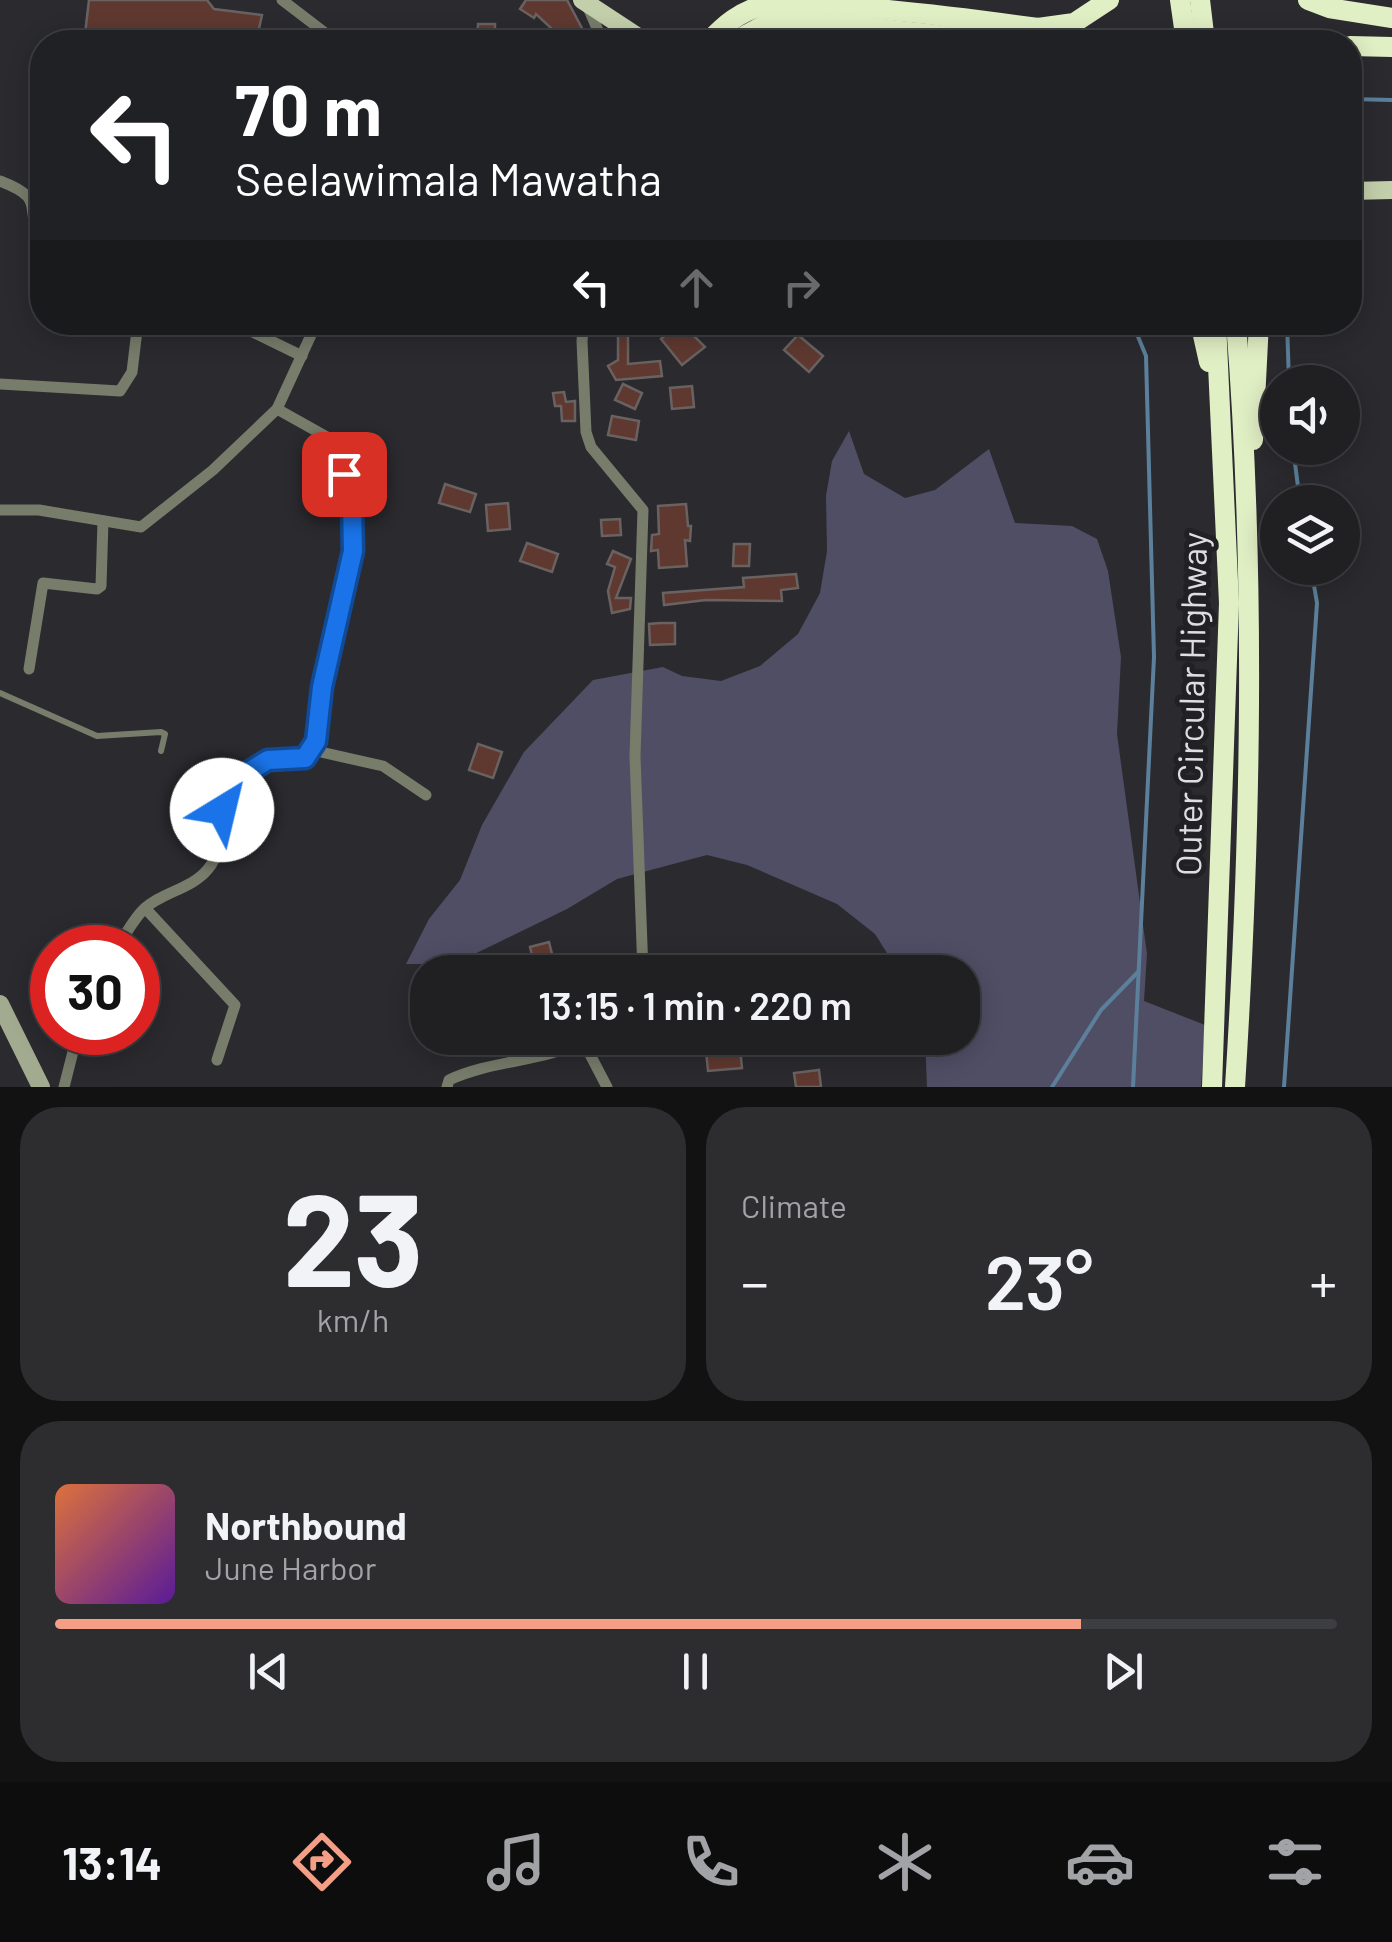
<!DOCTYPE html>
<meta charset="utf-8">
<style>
:root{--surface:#202023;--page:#2d2d30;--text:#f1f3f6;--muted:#a2a3a6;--line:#3d3e41;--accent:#f49e86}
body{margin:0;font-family:Barlow,sans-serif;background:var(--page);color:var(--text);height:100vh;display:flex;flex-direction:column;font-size:38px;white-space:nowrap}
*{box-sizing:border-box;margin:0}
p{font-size:32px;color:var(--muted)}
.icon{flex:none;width:55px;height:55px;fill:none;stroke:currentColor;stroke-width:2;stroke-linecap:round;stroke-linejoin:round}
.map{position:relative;height:1087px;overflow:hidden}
.panel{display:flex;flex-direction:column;gap:20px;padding:20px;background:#121213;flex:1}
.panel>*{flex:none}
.guide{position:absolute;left:30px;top:30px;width:1332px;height:305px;border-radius:40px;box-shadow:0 5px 25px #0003,0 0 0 2px var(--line);background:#202124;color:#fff;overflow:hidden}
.buttons{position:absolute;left:1260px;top:365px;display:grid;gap:20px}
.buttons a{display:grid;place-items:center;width:100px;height:100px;border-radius:50%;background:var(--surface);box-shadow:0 5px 25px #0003,0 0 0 2px var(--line);font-size:50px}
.speed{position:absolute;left:30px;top:925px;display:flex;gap:20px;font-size:50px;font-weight:700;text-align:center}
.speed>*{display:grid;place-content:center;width:130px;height:130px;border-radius:50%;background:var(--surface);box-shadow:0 5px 25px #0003,0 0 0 2px var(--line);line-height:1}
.speed .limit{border:15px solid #d22;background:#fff;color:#111}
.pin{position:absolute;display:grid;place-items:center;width:85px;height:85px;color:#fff;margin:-42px;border-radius:20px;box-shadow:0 5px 15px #0006}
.me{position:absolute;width:110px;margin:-55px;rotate:36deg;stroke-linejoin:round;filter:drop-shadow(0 0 8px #0008)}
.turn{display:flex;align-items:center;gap:35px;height:210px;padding:0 40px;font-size:45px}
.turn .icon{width:130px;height:130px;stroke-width:2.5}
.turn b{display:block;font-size:70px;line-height:85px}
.lanes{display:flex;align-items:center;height:95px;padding:0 40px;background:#0003;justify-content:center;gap:50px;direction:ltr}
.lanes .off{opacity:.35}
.big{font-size:75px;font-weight:600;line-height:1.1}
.panel .widget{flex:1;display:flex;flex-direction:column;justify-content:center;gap:15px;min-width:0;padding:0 35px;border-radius:40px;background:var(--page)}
.panel .dial{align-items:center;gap:0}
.dial b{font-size:130px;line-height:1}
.song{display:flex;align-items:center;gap:30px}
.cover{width:120px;height:120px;border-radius:15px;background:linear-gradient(135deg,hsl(20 70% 55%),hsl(270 70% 35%))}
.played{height:10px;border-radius:5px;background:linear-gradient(90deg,var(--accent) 80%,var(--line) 80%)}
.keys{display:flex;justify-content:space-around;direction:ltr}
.heat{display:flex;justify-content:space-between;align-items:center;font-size:55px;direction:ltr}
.panel .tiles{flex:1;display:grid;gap:20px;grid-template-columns:1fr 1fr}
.widget:last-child{grid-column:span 2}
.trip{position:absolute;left:410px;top:955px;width:570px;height:100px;border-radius:40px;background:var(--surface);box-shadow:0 5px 25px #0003,0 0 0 2px var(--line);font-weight:600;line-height:100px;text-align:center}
.menu{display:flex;height:160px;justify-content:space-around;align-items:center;background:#0d0d0e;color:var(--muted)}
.menu .icon{width:70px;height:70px}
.menu .on{color:var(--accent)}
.menu b{font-size:45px;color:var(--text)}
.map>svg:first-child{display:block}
.green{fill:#504e65}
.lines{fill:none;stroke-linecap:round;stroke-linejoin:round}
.stream{stroke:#5c809b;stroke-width:4}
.building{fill:#5f3930;stroke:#696261;stroke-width:2.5}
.lane{stroke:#777c6b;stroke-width:6}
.street{stroke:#777c6b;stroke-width:11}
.secondary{stroke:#a2ab90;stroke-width:18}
.primary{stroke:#c3cfab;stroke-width:18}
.highway{stroke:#e1efc5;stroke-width:20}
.route-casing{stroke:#114b97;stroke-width:25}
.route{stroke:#1a73e8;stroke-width:18}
.labels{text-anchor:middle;stroke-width:10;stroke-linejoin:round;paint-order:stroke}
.street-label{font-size:35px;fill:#dedee1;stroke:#212125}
</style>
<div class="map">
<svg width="1392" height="1087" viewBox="0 0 1392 1087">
<rect width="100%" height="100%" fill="#2a2a2f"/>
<polygon class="green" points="849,431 864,474 905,498 935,490 989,449 1015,523 1072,526 1097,539 1108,571 1121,657 1117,734 1147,954 1144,1001 1205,1025 1201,1087 927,1087 925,1038 962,1038 962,972 899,972 875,934 837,904 747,865 707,855 617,879 567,909 454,964 406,964 429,919 460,880 482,825 524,752 593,680 663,667 682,676 721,681 760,666 798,634 820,593 827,551 826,496 832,461"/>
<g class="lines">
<g class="stream">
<polyline points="1350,99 1392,100"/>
<polyline points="1132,322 1146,356 1154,657 1133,1087"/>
<polyline points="1287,322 1289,382"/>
<polyline points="1293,448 1300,502"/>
<polyline points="1052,1087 1101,1010 1138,972"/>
<polyline points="1284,1087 1317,603 1311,568"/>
</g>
</g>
<g class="building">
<polygon points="89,0 207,0 214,9 262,15 256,42 108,42 85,34"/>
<polygon points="526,0 567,0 584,32 566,42 536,14 534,18 520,9"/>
<polygon points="478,24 495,24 495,42 477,42"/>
<polygon points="680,322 705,347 682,365 661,339"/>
<polygon points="618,335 628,335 628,364 660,361 662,376 616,380 608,366 618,360"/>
<polygon points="798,335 823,356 809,372 784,350"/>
<polygon points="623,384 642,393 635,409 615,400"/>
<polygon points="692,386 694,407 672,409 670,388"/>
<polygon points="564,392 566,402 575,401 575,421 562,421 561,406 555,406 553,393"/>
<polygon points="612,416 639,421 636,440 608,435"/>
<polygon points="445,484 476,494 470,512 439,503"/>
<polygon points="508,503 510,529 488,531 486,505"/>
<polygon points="686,504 688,526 691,526 690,541 685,540 687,566 659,568 658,550 651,551 652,535 659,534 658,506"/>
<polygon points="620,519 621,535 602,536 601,520"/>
<polygon points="527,543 558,554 552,572 520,561"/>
<polygon points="734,544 750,544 749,566 733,566"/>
<polygon points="613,551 631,559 616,598 631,598 630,609 612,613 608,591 615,567 607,564"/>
<polygon points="796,574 798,588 781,590 782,601 706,600 664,605 663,593 744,587 743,578"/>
<polygon points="660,623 675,623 675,644 650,645 649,624"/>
<polygon points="478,744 502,752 493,778 469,770"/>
<polygon points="549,942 556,970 536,972 530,947"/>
<polygon points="740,1048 742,1068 708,1071 706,1051"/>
<polygon points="819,1070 821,1087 796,1087 794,1073"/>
</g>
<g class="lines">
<polyline class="lane" points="0,693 97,736 161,732 165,734 161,751"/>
<g class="street">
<polyline points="282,0 337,42"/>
<polyline points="587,5 603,42"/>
<path d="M0,181c50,19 21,28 42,54"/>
<polyline points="232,322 302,356"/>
<polyline points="599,322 583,330 582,341 586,432 591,447 643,510 635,756 643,972"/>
<polyline points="0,384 120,391 132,372 138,322"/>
<polyline points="0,510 39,510 141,527 213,470 277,409"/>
<polyline points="29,669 43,583 97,589 101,586 103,521"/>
<polyline points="312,750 383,766 426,795"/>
<polyline points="145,908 235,1005 217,1060"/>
<path d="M116,948c9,-12 17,-28 27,-38 18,-18 48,-20 65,-41 27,-32 0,-89 59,-108 12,-3 25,1 38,-2l11,-18 6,-54 31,-136 -1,-44 -16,-65 -59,-33 40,-87"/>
<polyline points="64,1087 78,1032"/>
<path d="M447,1087l2,-7c43,-20 93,-18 134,-39l24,46"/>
</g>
<polyline class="secondary" points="0,1004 41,1087"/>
<g class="primary">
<polyline points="582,0 646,42"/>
<polyline points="1350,191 1392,190"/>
</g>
<g class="highway">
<polyline points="1180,0 1186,42"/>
<polyline points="1200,0 1205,42"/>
<polyline points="1308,0 1329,8 1392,18"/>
<path d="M708,42c17,-18 31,-30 56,-37 68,-5 202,13 274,23l36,-5 35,-23"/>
<polyline points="733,42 768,23 808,21 1003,42"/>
<polyline points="1350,46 1392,47"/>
<polyline points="1200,322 1209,362"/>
<polyline points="1253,440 1259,322"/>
<polyline points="1212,1087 1229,603 1216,322"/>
<path d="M1235,1087c16,-254 21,-510 1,-765"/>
</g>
</g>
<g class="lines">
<defs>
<polyline id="route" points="222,810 240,777 268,760 305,758 316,741 322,687 353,551 352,507 344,474"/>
</defs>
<use href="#route" class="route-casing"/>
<use href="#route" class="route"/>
</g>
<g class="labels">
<g class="street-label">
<text transform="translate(1192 704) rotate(-89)" y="12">Outer Circular Highway</text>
</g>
</g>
</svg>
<div class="buttons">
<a><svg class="icon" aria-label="sound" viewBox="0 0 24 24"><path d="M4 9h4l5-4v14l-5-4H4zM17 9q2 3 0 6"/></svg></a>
<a><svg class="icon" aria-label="layers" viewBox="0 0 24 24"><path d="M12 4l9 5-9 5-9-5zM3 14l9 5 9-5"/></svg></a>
</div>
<div class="speed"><div class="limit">30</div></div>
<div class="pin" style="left:344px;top:474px;background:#d93025"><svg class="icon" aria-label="arrive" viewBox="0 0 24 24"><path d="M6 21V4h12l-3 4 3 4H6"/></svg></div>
<svg class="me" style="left:222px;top:810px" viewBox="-20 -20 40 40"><circle r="19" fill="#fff"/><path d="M0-13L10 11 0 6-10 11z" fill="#1a73e8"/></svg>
<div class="trip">13:15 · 1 min · 220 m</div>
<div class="guide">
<div class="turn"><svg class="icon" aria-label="left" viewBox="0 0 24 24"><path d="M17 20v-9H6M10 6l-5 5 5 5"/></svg><div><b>70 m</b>Seelawimala Mawatha</div></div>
<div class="lanes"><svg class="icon" aria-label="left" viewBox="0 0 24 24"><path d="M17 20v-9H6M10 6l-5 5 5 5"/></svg><svg class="icon off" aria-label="ahead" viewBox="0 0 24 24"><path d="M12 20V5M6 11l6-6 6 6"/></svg><svg class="icon off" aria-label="right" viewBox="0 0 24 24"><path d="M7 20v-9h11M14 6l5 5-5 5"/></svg></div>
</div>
</div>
<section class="panel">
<div class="tiles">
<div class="widget dial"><b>23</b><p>km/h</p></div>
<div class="widget"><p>Climate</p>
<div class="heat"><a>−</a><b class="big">23°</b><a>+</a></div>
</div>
<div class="widget">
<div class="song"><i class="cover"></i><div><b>Northbound</b><p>June Harbor</p></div></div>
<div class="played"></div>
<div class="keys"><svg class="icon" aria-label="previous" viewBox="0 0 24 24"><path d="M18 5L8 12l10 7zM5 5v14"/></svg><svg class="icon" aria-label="pause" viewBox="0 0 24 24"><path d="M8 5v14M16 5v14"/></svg><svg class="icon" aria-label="next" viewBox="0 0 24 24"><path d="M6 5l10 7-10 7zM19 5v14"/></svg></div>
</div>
</div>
</section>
<nav class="menu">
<b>13:14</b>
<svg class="icon on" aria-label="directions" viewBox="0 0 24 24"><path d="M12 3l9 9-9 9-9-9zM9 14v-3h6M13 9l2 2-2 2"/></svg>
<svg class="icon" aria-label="music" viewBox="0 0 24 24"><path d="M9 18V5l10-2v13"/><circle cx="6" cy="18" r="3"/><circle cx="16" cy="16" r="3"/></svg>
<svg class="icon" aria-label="phone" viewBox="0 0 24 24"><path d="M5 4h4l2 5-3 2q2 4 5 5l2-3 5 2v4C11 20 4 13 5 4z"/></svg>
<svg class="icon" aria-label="climate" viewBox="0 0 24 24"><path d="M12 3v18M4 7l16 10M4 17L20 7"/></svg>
<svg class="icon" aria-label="car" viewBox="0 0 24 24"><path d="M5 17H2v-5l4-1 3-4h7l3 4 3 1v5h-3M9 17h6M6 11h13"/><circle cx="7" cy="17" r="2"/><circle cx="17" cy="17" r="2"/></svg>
<svg class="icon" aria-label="filters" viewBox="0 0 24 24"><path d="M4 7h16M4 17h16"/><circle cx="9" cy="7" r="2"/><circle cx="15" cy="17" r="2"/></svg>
</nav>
